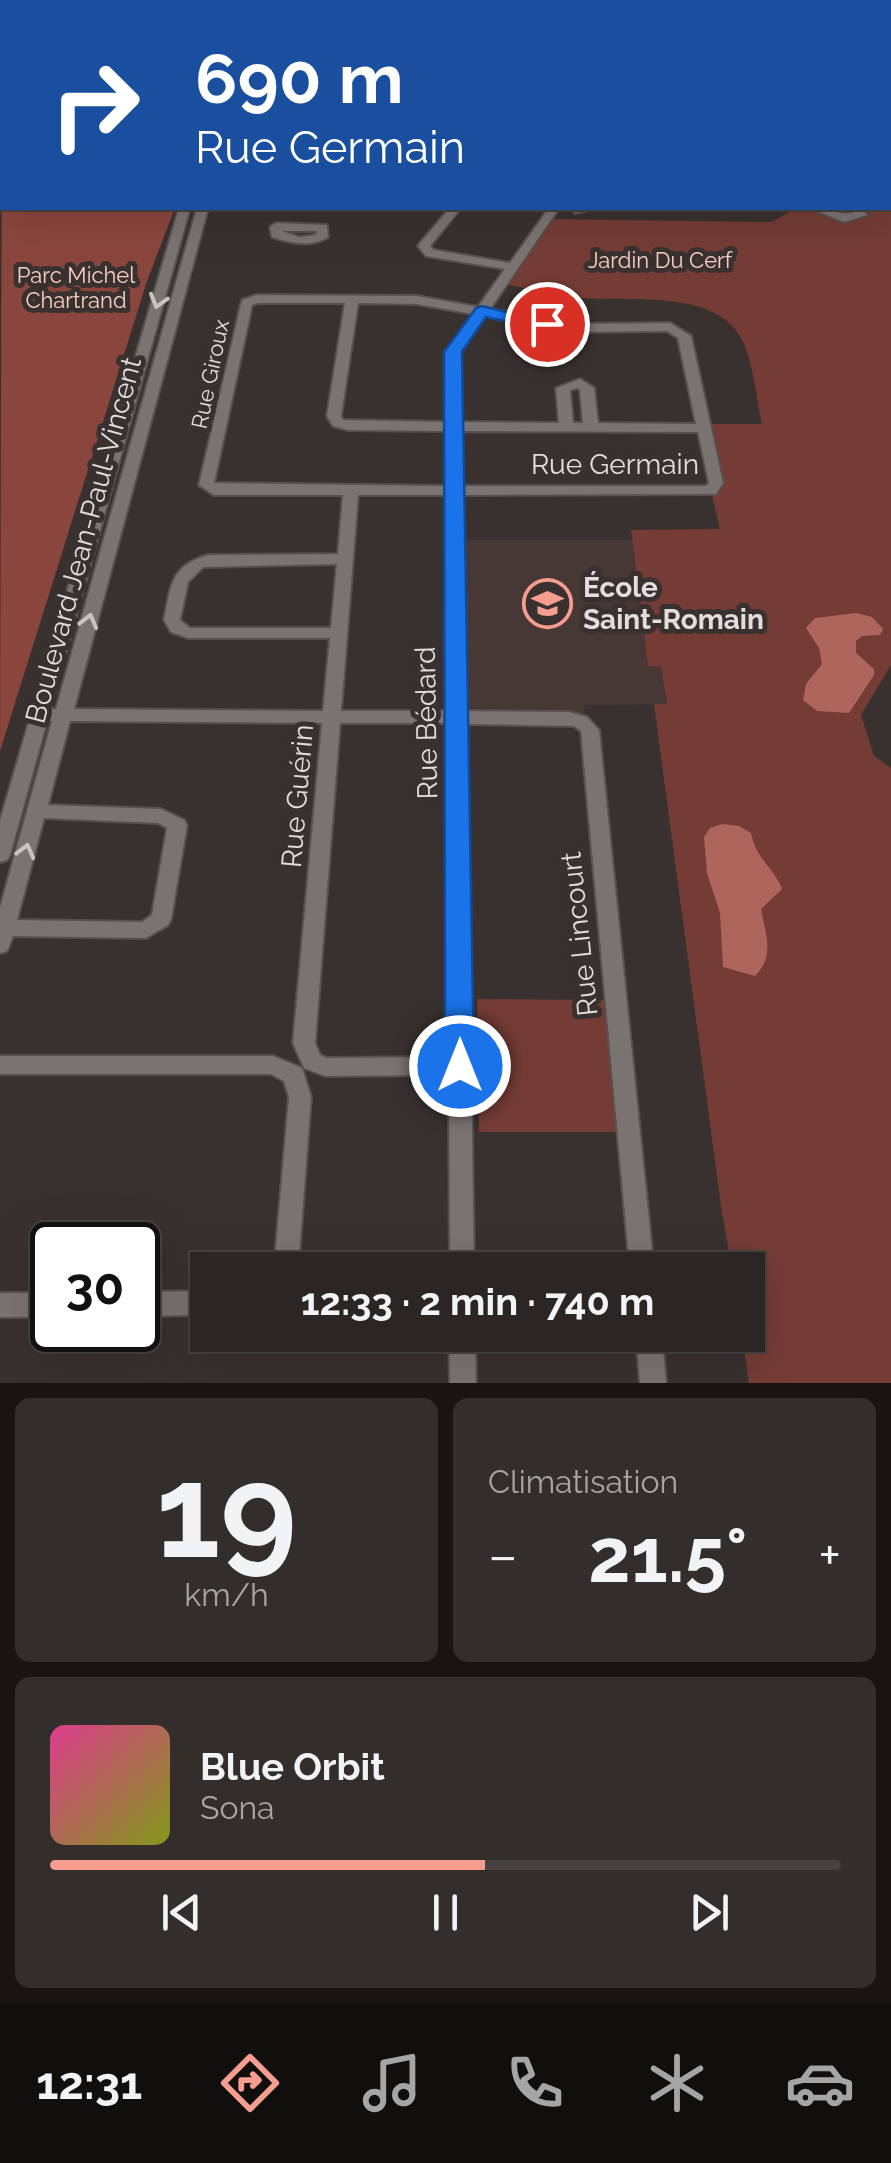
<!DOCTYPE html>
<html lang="fr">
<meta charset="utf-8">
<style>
:root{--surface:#2b2524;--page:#332d2c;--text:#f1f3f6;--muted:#a6a5a6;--line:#474241;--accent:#f59d8f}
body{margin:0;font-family:Raleway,sans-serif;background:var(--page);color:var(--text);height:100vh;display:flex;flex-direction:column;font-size:38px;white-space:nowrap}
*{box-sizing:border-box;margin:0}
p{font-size:32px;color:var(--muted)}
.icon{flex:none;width:55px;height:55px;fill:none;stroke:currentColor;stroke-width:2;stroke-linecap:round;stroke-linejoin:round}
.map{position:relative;height:1383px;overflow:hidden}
.side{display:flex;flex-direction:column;gap:15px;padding:15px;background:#181414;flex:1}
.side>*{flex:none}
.banner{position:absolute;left:0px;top:0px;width:892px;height:210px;box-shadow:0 10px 40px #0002,0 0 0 2px var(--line);background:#1a4fa0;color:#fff;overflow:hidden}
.speed{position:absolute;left:30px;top:1222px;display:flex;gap:20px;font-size:50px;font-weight:700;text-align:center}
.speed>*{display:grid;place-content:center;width:130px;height:130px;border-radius:50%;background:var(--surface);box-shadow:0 10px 40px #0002,0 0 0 2px var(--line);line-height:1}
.speed .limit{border:5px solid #111;border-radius:15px;background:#fff;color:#111}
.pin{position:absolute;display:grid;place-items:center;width:85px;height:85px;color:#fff;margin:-42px;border:5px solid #fff;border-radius:50%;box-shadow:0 2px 10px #0007}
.me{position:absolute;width:110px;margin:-55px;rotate:0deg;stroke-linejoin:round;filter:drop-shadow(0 0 8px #0008)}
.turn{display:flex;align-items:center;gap:35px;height:210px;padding:0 30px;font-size:45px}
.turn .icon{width:130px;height:130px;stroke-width:2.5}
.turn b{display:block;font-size:70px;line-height:85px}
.big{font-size:75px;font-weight:700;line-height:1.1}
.side .tile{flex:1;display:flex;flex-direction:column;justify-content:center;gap:15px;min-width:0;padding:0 35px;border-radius:15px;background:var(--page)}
.side .dial{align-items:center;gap:0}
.dial b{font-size:130px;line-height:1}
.song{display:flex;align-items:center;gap:30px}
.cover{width:120px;height:120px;border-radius:15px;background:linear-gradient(135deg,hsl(330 70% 55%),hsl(70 70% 35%))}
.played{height:10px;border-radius:5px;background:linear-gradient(90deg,var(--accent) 55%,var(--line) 55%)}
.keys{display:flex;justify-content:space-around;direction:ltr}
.heat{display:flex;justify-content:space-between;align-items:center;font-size:55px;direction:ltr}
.side .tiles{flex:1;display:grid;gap:15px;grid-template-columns:1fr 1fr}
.tile:last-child{grid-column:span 2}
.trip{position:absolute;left:190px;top:1252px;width:575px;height:100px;border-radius:0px;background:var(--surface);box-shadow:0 10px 40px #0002,0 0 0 2px var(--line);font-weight:700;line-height:100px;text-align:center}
.dock{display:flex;height:160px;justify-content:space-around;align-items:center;background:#110f0e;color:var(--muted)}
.dock .icon{width:70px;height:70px}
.dock .on{color:var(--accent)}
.dock b{font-size:45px;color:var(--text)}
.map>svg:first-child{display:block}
.built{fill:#473836}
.green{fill:#743c35}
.forest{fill:#8a463d}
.water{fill:#ae665c}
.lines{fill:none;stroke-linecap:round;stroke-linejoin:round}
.minor-casing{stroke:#57504f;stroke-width:4}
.minor{fill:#7b7371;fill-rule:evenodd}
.oneway{stroke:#c9c3c2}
.route{fill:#1a73e8;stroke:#114b97;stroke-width:2.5}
.labels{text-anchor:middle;stroke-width:10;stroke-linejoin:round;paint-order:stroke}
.far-park-label{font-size:22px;fill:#f8cdc6;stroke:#393130}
.far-street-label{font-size:22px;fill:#e3dedd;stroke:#393130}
.street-label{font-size:28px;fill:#e3dedd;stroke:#393130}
.poi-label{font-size:28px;font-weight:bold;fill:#e3dedd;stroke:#393130;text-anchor:start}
</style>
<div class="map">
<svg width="891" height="1383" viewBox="0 0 891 1383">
<rect width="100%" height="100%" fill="#393130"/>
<polygon class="built" points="455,540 632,540 648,666 661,666 667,704 584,705 585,723 456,718"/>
<g class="green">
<polygon points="263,0 806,0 753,2 262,2"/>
<path d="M891,103v562l-30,50 13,41 17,12v615h-142l-7,-48h6v-65h-16l-11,-64 -67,-502h13l-6,-37 -13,-1 -17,-136 89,-1 -9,-38 -8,-67h59c-6,-26 -8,-60 -20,-84 -26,-55 -126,-36 -174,-43 -21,-3 -41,-9 -62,-13l45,-65 221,3 24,-14h94z"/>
<polygon points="477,999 605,1000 617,1132 479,1132"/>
</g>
<polygon class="forest" points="2,84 2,208 175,208 147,281 0,751"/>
<g class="water">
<polygon points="856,613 872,617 883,629 880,635 862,636 856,641 856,653 874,669 874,675 849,713 817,711 803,700 806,684 822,664 819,648 806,628 815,618"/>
<path d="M722,824l17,2 12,7c6,28 22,33 31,56l-21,20c5,26 14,47 -6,67l-32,-9 -3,-54 -13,-40 -3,-36 6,-9z"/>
</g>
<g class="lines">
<defs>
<g id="minor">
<rect x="890" y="13" width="1" height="7"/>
<rect x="890" y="30" width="1" height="6"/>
<rect x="890" y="43" width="1" height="6"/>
<rect x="890" y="82" width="1" height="6"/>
<path d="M179,208h11l-140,501h6l141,-501h11l-134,501 249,2 7,-73h-142l-17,-6 -7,-12c7,-34 6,-54 44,-65l130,-1 5,-59h-129l-15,-10 43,-185 15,-5 160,1 61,11 27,-38 -79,-13 -8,-10 2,-3 30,-35h11l-31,38 4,4 76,13 39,-55h10l-69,101 84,15 96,-1 21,13 32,147 -7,11 -254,1 3,216 104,1 18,5 12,13 55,540h-24l-49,-539 -7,-5 -108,-2 8,546h-24l-1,-195 -124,1 -21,-8 -11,-25 29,-320 -252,-2 -22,84 113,4 23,11 3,5 -16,94 -3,6 -22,13 -133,-2 -6,15 -7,2v-45l52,-187h-5l-37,134 -3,5 -7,2v-41zM258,303h87l-18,113 6,10 15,4 99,1v55l-233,-3 38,-178zM358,303l59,1 56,10 -27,38 1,70 -104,-2 -2,-4zM485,316l89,16 93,-1 11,7 18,86 -98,-1 -4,-35 -14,-9 -24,9 3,35 -98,-1 -1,-70zM578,388l2,2 3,33h-10l-3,-33zM461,431l237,1 11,51 -3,3h-244zM358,495h89l1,216h-107zM337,564l-6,64h-141l-10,-8 8,-38 15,-15zM340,723h108l1,334 -122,1 -7,-3 -5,-12zM44,818l114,5 9,5 -15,87 -10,7 -125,-2z"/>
<polygon points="574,208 584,208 585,211 575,213"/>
<path d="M809,208c15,-1 29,7 44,5l-3,-5h11l6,7 -23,7z"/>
<path d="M276,223l51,2 1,12c-18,11 -37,6 -56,0l-2,-10zM282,231h35l-1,4 -17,2z"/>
<polygon points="0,1056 273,1056 302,1068 311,1097 298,1270 274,1270 289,1097 284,1081 271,1074 0,1074"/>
<polygon points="208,1291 208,1315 138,1316 138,1292"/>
<rect x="0" y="1293" width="52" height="24"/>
<polygon points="449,1335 475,1335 476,1383 450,1383"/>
<polygon points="636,1335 662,1335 666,1383 640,1383"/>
</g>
</defs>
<use href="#minor" class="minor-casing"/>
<use href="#minor" class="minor"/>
</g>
<defs><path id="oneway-chevron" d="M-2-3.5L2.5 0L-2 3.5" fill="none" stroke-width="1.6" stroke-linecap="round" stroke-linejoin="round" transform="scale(2.5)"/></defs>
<g class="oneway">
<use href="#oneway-chevron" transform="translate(158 301) rotate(106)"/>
<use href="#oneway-chevron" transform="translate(89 621) rotate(-75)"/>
<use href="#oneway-chevron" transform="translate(26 851) rotate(-75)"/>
</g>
<polygon class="route" points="482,306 555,324 547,330 486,317 462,352 474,1066 470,1075 460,1078 449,1075 445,1066 444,352 476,308"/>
<defs>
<symbol id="school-ring" viewBox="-11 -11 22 22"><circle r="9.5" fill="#393130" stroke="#f59d8f" stroke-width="1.5"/><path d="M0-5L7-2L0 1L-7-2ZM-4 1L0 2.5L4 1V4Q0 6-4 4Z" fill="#f59d8f"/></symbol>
</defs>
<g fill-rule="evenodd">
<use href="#school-ring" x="520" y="576" width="55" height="55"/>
</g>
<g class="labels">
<g class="far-park-label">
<text x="660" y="268">Jardin Du Cerf</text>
<text x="76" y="283">Parc Michel<tspan x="76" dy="25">Chartrand</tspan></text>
</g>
<g class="far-street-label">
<text transform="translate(210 374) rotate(-78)" y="8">Rue Giroux</text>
</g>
<g class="street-label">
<text x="615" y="474">Rue Germain</text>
<text transform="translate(83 540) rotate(-75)" y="10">Boulevard Jean-Paul-Vincent</text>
<text transform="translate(426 723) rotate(-91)" y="10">Rue Bédard</text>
<text transform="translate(297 796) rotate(-85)" y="10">Rue Guérin</text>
<text transform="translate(579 934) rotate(-96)" y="10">Rue Lincourt</text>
</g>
<g class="poi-label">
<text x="583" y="597">École<tspan x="583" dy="32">Saint-Romain</tspan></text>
</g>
</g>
</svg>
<div class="speed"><div class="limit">30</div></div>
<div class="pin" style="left:547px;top:324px;background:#d93025"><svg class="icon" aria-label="arrive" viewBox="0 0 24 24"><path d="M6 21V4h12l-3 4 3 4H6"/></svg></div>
<svg class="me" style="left:460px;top:1066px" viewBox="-20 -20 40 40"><circle r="17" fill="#1a73e8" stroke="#fff" stroke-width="3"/><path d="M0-11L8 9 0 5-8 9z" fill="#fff"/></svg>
<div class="trip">12:33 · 2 min · 740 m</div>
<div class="banner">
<div class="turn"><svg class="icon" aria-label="right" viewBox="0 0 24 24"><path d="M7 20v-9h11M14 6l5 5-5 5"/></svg><div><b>690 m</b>Rue Germain</div></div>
</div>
</div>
<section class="side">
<div class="tiles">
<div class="tile dial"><b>19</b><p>km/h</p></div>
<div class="tile"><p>Climatisation</p>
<div class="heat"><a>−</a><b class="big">21.5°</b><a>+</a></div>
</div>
<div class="tile">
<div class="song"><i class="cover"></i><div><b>Blue Orbit</b><p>Sona</p></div></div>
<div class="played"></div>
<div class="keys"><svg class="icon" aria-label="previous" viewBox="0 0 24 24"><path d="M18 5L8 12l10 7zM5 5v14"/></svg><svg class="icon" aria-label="pause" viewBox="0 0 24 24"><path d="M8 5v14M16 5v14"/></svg><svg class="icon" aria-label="next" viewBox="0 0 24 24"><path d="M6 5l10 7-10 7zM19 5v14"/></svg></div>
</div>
</div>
</section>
<nav class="dock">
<b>12:31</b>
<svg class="icon on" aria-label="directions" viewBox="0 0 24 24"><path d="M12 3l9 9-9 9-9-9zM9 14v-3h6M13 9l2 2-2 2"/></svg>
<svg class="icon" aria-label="music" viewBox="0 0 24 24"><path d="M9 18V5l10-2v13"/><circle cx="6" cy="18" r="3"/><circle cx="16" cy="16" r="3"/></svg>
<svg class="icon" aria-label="phone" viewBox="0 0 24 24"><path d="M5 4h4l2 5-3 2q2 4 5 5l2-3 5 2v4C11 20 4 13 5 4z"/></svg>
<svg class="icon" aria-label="climate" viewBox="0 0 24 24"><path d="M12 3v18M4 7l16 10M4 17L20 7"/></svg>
<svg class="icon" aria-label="car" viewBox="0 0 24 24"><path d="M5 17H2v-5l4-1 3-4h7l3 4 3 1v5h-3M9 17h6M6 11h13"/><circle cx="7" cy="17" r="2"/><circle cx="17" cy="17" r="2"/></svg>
</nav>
